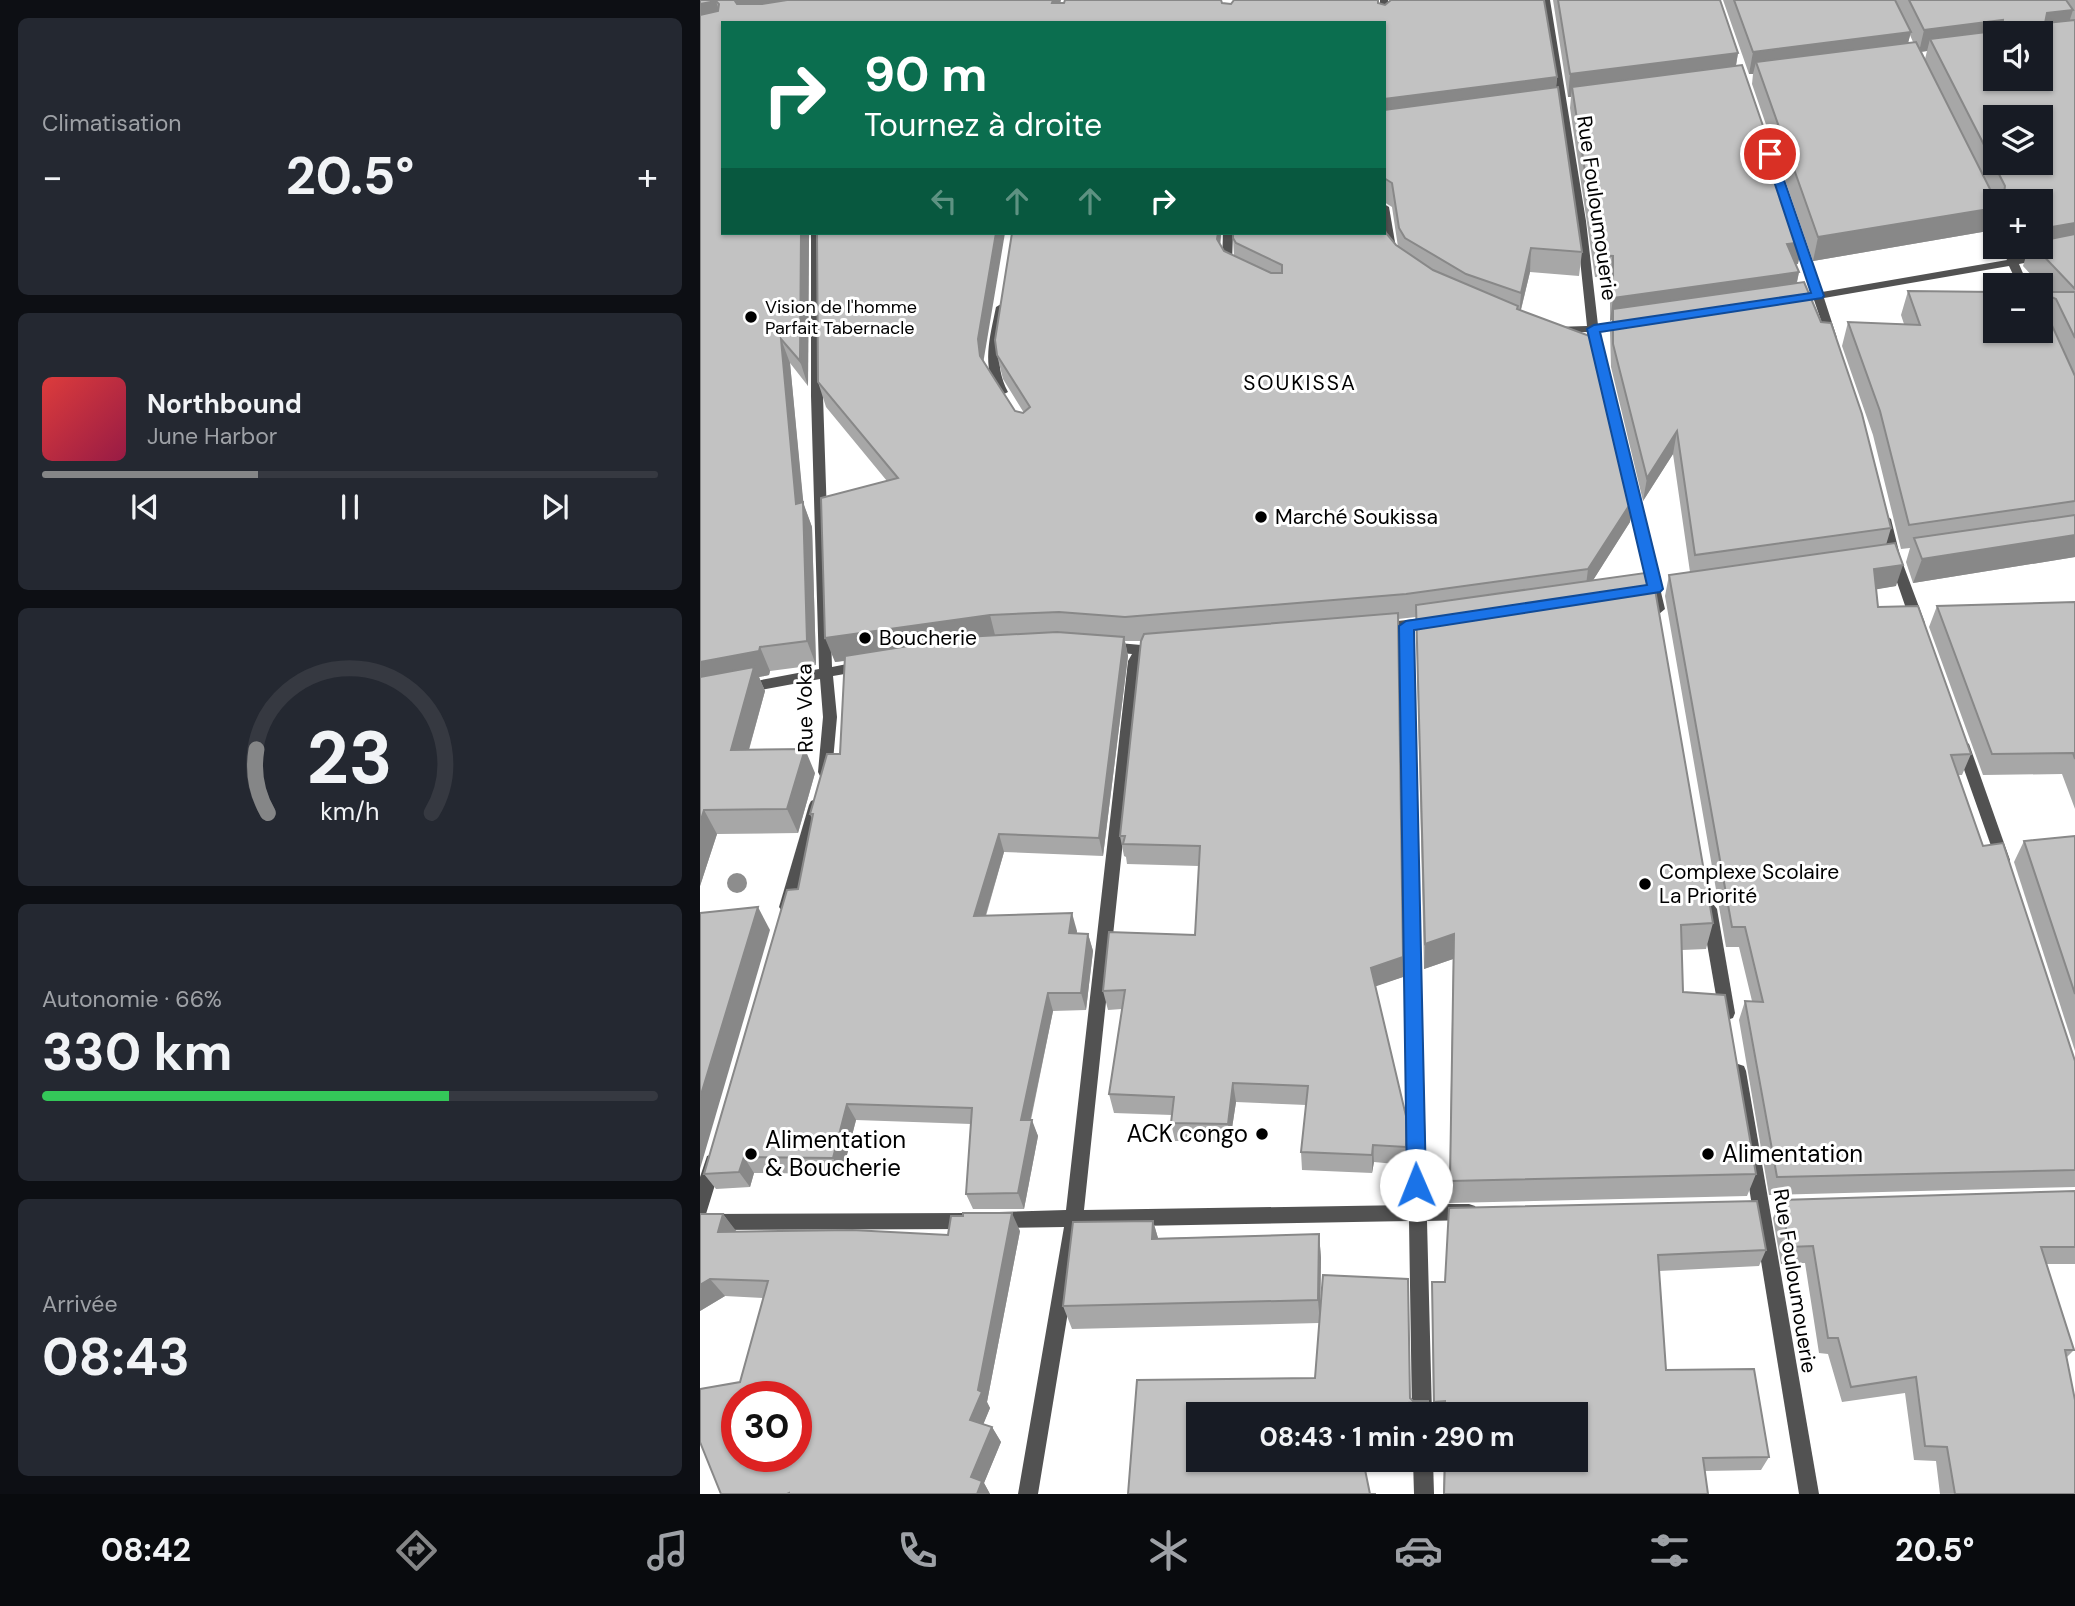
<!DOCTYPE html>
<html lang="fr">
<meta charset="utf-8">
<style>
:root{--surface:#171b24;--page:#242831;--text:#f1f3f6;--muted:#9ea1a6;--line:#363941;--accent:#858687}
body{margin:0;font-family:"DM Sans",sans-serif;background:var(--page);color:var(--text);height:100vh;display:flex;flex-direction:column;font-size:26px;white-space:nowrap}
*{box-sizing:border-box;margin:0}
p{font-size:23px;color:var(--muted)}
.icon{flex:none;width:38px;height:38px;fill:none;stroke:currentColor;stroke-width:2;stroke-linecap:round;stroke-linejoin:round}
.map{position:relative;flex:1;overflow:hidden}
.side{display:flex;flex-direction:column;gap:18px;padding:18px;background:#0d0f14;width:700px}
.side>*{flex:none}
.guide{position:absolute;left:21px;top:21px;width:665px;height:214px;border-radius:0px;box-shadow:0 2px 5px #0004;background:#0b6e4f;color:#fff;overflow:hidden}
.buttons{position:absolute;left:1283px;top:21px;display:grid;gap:14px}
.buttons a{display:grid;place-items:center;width:70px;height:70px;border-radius:0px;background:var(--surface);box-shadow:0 2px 5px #0004;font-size:35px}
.speed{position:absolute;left:21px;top:1381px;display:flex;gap:14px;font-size:35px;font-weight:700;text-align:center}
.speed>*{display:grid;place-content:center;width:91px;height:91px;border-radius:50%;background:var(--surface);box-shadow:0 2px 5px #0004;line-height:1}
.speed .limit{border:10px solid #d22;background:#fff;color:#111}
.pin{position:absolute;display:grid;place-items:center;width:60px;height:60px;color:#fff;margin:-30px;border:4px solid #fff;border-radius:50%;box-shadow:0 2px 7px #0007}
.me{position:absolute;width:77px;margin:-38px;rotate:359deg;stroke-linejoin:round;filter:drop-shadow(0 0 5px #0008)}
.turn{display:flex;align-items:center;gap:24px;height:147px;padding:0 28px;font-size:32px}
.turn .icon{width:91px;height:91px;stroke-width:2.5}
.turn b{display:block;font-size:49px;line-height:60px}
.lanes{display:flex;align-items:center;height:66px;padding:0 28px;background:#0003;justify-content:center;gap:35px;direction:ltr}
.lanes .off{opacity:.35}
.big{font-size:52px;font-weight:700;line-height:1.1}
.side .widget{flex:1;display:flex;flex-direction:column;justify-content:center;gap:10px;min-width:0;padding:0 24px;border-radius:10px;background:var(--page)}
.side .dial{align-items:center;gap:0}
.dial svg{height:182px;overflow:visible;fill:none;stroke:var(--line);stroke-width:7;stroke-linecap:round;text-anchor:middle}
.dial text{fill:var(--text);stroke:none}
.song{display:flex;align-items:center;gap:21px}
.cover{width:84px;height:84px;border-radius:10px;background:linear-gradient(135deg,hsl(0 70% 55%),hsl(340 70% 35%))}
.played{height:7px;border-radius:4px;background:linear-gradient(90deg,var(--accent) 35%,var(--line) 35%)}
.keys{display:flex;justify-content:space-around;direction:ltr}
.heat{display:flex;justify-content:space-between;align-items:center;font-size:38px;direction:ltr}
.charge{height:10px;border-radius:5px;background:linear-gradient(90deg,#34c759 66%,var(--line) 0)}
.trip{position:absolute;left:486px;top:1402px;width:402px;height:70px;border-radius:0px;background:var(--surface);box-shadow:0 2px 5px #0004;font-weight:700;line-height:70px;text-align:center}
.tab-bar{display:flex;height:112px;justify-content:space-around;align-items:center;background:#090b0e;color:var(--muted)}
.tab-bar .icon{width:49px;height:49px}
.tab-bar .active{color:var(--accent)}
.tab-bar b{font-size:32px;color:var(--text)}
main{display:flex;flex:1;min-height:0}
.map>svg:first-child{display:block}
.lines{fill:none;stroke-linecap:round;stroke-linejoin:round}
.minor{fill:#525252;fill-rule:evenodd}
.tree{fill:#8d8d8d}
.wall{fill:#a7a7a7;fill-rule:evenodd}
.shaded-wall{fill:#888}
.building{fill:#c2c2c2;stroke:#888;stroke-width:2;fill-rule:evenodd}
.route{fill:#1a73e8;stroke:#114b97;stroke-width:2}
.poi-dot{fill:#000;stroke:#fff;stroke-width:2.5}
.labels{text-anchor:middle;stroke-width:6;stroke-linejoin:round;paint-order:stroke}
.far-poi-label{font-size:18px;fill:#000;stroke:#fff;text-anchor:start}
.street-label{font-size:21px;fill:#000;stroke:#fff}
.far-quarter-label{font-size:21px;letter-spacing:2px;fill:#000;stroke:#fff}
.poi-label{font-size:21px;fill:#000;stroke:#fff;text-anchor:start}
.near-poi-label{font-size:24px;fill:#000;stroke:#fff;text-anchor:start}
</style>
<main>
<section class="side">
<div class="widget"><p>Climatisation</p>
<div class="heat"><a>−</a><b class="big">20.5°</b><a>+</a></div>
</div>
<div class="widget">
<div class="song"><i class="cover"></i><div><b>Northbound</b><p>June Harbor</p></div></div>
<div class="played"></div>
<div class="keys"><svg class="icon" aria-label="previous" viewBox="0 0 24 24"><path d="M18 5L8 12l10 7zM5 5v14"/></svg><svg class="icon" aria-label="pause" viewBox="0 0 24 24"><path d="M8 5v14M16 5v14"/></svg><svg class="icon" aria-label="next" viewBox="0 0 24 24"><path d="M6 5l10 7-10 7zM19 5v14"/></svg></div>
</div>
<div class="widget dial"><svg viewBox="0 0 100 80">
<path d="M14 69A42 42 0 1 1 86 69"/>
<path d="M14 69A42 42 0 0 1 9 41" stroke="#858687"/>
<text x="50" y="56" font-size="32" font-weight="700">23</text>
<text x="50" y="72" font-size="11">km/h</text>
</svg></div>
<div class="widget"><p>Autonomie · 66%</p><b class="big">330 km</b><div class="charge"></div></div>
<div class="widget"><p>Arrivée</p><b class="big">08:43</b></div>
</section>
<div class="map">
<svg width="1375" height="1494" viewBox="0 0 1375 1494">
<rect width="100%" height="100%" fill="#fff"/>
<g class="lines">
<g class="minor">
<polygon points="680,0 688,0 688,23 684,25 684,23 680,23"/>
<polygon points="842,0 850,0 886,221 898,325 928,320 933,323 928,326 899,331 965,609 959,614 953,609 888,332 854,333 849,330 854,327 887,326 876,221"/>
<polygon points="684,204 689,207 697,254 692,257 687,254 683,233"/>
<polygon points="1096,228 1101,231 1122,292 1307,260 1301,247 1311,247 1316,258 1375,248 1375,254 1319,264 1328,285 1318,285 1309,266 1124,298 1137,338 1132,341 1127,338 1114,300 1106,297 1112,294 1091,231"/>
<polygon points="111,233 121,233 123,396 132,667 162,661 169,666 162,671 133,676 137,717 132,772 130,776 120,776 118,772 123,717 120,679 45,693 38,688 45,683 119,669 111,396"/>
<polygon points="523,233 533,233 532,263 535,269 530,272 526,271 522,263"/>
<path d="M301,304l5,3c-5,30 -13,57 2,85l-6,3 -4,-1c-17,-28 -8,-57 -2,-87z"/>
<polygon points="1185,515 1191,519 1200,556 1225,623 1223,626 1218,628 1211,623 1188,556 1179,519"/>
<polygon points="733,617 740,622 738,625 713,629 727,1204 769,1204 775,1206 778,1212 775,1218 769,1220 727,1221 732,1414 712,1414 709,1221 382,1227 338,1494 318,1494 364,1227 299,1228 293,1226 290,1220 293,1214 299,1212 366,1210 428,661 432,654 408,652 401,647 408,642 441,645 457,640 464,645 462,648 446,653 442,661 384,1210 709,1205 700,630 680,633 673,628 680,623"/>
<polygon points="1262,739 1269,744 1310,860 1308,864 1298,864 1296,860 1255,744"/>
<polygon points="116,799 121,801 123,805 95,907 92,911 87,913 82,911 79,907 109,805 111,801"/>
<polygon points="1009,903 1014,905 1017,909 1035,1013 1033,1018 1027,1020 1021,1018 1019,1013 1001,909 1004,905"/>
<polygon points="1038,1064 1044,1066 1046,1071 1119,1494 1099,1494 1030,1071 1032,1066"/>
<polygon points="13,1154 19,1156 22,1162 6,1214 268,1213 274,1215 277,1221 274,1227 268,1229 0,1230 0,1177 7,1156"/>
<polygon points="713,1460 733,1460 734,1494 714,1494"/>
</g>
</g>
<circle class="tree" cx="37" cy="883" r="10"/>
<g class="wall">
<polygon points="0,0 360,3 678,3 857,77 856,87 882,252 879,276 830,272 821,310 934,498 930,522 893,580 1013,923 1006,949 982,950 983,992 1056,1174 1047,1196 749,1203 753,959 724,969 716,617 698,619 703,977 675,986 706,1147 706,1165 674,1162 672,1173 602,1170 601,1152 606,1105 536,1102 530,1141 475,1141 471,1123 472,1115 414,1113 409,1094 422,1009 408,1010 403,991 495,935 499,866 427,864 426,857 424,856 420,836 441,641 425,641 428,656 403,856 304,852 286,916 377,931 376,934 388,934 393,951 386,1010 353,1011 331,1120 338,1136 324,1209 273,1209 266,1194 271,1124 156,1120 142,1174 54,1173 50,1187 16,1189 4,1174 98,889 112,819 110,814 140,754 145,661 135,662 187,481 126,407 118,382 284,362 315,411 324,413 303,379 297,355 312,233 521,233 520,245 524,251 534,256 533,238 686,233 698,247 692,207 684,202 684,23 23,23 23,233 109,233 108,386 90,363 103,503 112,527 116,665 70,671 69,675 59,677 65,691 49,750 115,773 98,833 17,834 0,886"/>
<polygon points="853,0 1020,0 1038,53 1036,66 1098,264 1096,264 1099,272 1097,283 1191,528 1186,545 1196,586 1176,589 1178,607 1271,754 1262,775 1258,775 1283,846 1375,1061 1375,1187 1069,1195 1039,1020 1045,1001 1052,1001 1039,947 1026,947 965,596 969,575 990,572 973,454 943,501 911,367 910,332 912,320 910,321 910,278 895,277 870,108 871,97 868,97"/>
<path d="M1023,0h352v557l-162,26 -7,-21 4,-14 -9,1 -28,-114 -31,-89 6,-24 56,2 -3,-9 7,-24 139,1 -24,-26 4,-13 -9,2 -4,-8h26v-46h-45v38l-7,-8 -175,30 -61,-177 1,-10h-4zM1210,35l3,7 -5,1zM1227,51l-2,8 -4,-7z"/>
<polygon points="1375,602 1375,809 1362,774 1283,775 1229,627 1237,606"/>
<polygon points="1375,836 1375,1051 1314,862 1324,841"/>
<polygon points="1375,1191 1375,1264 1346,1264 1374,1350 1366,1358 1375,1494 1240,1494 1236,1461 1214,1460 1205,1393 1142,1402 1128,1354 1119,1353 1105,1263 1081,1264 1073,1218 1081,1200"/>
<polygon points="749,1208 1066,1250 1059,1266 959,1271 966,1370 1069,1457 1061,1470 1004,1471 1008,1494 743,1494 744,1460 877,1460 877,1414 733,1414 732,1297 732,1282 745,1282"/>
<polygon points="23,1214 36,1232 248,1235 320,1231 287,1402 290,1408 283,1424 292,1427 301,1442 284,1483 290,1494 21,1494 40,1382 63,1298 25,1296 0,1311"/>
<polygon points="453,1221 458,1238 619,1234 621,1258 620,1313 623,1275 708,1279 710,1398 713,1401 729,1401 728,1414 499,1414 499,1460 663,1460 670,1494 676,1494 428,1494 437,1380 615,1378 619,1323 372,1329 363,1306 373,1222"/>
</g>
<g class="shaded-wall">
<polygon points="36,0 177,0 44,20 35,1"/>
<polygon points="353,0 361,0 356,23 352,3"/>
<polygon points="16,1 23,23 0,27 0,4"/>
<polygon points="1373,10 1366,32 1340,35 1347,13"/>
<polygon points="1303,20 1299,33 1230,39 1227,51 1219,52 1224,30"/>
<polygon points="1211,32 1205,54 1056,62 1053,74 1049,74 1053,52"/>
<polygon points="1038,53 1034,76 872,87 871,97 868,97 870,74"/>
<polygon points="857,77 855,100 684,121 684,99"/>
<polygon points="1295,208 1288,231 1113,261 1118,237"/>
<polygon points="1375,223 1375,244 1340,247 1340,229"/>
<polygon points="101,233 109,233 108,386 100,361"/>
<polygon points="296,233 305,233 283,364 280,356 278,339"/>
<polygon points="518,233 521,233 519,263 517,239"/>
<polygon points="1103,242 1098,264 1083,266 1087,244"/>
<polygon points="1320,247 1329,247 1327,253 1318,255"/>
<polygon points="831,248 830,272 819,317 821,293"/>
<polygon points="1099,272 1094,294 913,309 912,320 910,321 913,298"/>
<polygon points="81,339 90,363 104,509 103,502 112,527 116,665 107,641 96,504"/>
<polygon points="977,431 973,454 943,501 947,478"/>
<polygon points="934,498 930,522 885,593 888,569"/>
<polygon points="1375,535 1375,557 1213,583 1222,559"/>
<polygon points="1203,565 1196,586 1167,591 1174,569"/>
<polygon points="290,615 296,639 135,662 125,638"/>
<polygon points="424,637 428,656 403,856 399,838"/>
<polygon points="60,647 70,671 69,675 59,677 65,691 42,774 0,688 0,662"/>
<polygon points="105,749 115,773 98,833 87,809"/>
<polygon points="4,810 17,834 0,886 0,823"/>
<polygon points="299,834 304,852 280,934 274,916"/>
<polygon points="58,907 70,930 0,1169 0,1098"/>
<polygon points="372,913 377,931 374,951 369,933"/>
<polygon points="388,934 393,951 386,1010 381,993"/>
<polygon points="754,934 753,959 724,969 725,944"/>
<polygon points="703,957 703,977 671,988 671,968"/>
<polygon points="348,993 353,1011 327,1136 321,1120"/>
<polygon points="533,1083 536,1102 530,1141 528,1124"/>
<polygon points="147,1104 156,1120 142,1174 133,1158"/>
<polygon points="332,1120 338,1136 324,1209 318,1193"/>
<polygon points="673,1145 674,1162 672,1173 672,1155"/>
<polygon points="44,1157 54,1173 50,1187 39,1172"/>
<polygon points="312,1213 320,1231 287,1402 290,1408 279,1435 270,1420 278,1390"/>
<polygon points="23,1214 37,1232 18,1232"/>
<polygon points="453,1221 460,1245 452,1239"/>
<polygon points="619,1234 621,1258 620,1323 618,1300"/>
<polygon points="10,1279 25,1296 0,1311 0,1285"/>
<polygon points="292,1427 301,1442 284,1483 290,1494 277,1494 271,1477"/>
</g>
<g class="building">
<polygon points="0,0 36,0 35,1 37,4 62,4 87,0 353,0 352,3 364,3 365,0 521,0 522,3 531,4 534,0 678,0 678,3 685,5 691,0 844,0 857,77 684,99 684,23 23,23 23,233 101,233 100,361 81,339 96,504 103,502 107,641 60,647 59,651 0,662 0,15 18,11 19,4 16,1 0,4"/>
<polygon points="858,0 1020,0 1038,53 870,74"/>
<polygon points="1034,0 1195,0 1211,32 1053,52"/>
<path d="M1209,0h157l7,10 -26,3 -2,10 30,-3v203l-35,6v-28h-37l2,-15 -75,-147 72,-9 1,-10 -79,10zM1295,33h45v46h-45zM1295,117h45v46h-45z"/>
<polygon points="1216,42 1295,199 1300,201 1295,201 1295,208 1118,237 1056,62"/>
<polygon points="1042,65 1103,242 1087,244 1099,272 913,298 913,256 898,255 872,87"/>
<polygon points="858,87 882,252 831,248 821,293 766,274 705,238 699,228 692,183 684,178 684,110"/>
<polygon points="684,228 686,233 696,245 733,270 818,306 817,309 895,338 934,498 888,569 706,594 425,617 359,612 290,615 125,638 121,498 198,478 118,382 117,233 296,233 278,339 280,356 315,411 323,413 330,407 297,355 295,340 312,233 518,233 517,239 524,251 571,273 582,273 582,265 536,243 533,238 533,233 684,233"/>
<polygon points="1375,234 1375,289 1335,247 1340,247 1340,241"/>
<polygon points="1104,282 1121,322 1131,323 1162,414 1191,528 995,555 977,431 947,478 913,344 913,309"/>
<polygon points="1208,291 1295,292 1295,331 1340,331 1340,292 1375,292 1375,338 1356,299 1347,295 1344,308 1375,376 1375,501 1209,525 1180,411 1148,322 1220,325"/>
<polygon points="1375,515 1375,535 1222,559 1214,538"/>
<polygon points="1195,543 1203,565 1174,569 1178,607 1218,606 1271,754 1251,755 1283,846 1303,843 1375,1061 1375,1170 1077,1177 1045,1001 1063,1002 1045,927 1032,927 969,575"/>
<polygon points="952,572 1013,923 981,925 983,992 1025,995 1056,1174 750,1181 754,934 725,944 716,605"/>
<polygon points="1375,602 1375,759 1373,753 1292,754 1237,606"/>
<polygon points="698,613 703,957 671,968 706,1116 706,1147 673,1145 672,1155 601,1152 608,1086 533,1083 528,1124 471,1123 474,1097 409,1094 425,990 403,991 409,932 495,935 500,846 423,844 425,836 420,836 441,641 444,634"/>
<polygon points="357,632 424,637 399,838 299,834 274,916 372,913 369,933 388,934 381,993 348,993 321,1120 332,1120 318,1193 266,1194 272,1108 147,1104 133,1158 44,1157 39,1172 4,1174 87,890 98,889 113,814 110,814 127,754 140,754 145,656 265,637"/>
<polygon points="54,667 31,750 105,749 87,809 4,810 0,823 0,677"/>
<polygon points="1375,836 1375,994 1324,841"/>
<polygon points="58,907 0,1098 0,913"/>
<polygon points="1375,1191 1375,1247 1341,1247 1374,1350 1365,1350 1375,1400 1375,1494 1255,1494 1247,1447 1225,1446 1216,1377 1151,1387 1138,1338 1128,1338 1113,1246 1089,1247 1081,1200"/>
<polygon points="1057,1201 1066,1250 958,1255 966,1370 1054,1369 1069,1457 1003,1458 1008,1494 744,1494 745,1460 877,1460 877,1414 745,1414 745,1401 734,1402 732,1282 745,1282 749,1208"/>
<path d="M263,1213h49l-34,177 4,2 -12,28 22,7 -21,50 11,4 -5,13h-188v-1l-2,1h-66l-21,-52v-53l40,-7 28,-101 -58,-2 -10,6v-71h23l-5,18 134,-2 96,5 3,-19h12zM37,1396h59v60h-59z"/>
<polygon points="453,1221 452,1239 619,1234 618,1300 363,1306 373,1222"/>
<polygon points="623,1275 708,1279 710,1398 713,1401 729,1401 654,1408 655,1414 499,1414 499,1460 663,1460 670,1494 676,1494 428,1494 437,1380 615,1378"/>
</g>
<polygon class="route" points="1070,151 1075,154 1124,296 1122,298 900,332 963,589 960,592 714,630 726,1185 723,1191 716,1194 709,1191 707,1185 699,626 706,621 947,585 887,329 894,325 1111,293 1065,154"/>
<g class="poi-dot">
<circle cx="51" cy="317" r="7"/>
<circle cx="561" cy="517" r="7"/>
<circle cx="165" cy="638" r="7"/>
<circle cx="945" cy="884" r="7"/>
<circle cx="562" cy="1134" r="7"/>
<circle cx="51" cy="1154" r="7"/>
<circle cx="1008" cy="1154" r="7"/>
</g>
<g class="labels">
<g class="far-poi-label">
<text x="65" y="313">Vision de l'homme<tspan x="65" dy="21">Parfait Tabernacle</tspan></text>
</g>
<g class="street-label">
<text transform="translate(897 208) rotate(82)" y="7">Rue Fouloumouerie</text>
<text transform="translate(105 708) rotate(-91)" y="7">Rue Voka</text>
<text transform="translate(1095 1281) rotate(81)" y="7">Rue Fouloumouerie</text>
</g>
<g class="far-quarter-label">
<text x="600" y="390">SOUKISSA</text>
</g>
<g class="poi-label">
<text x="575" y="524">Marché Soukissa</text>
<text x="179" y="645">Boucherie</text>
<text x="959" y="879">Complexe Scolaire<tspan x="959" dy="24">La Priorité</tspan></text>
</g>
<g class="near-poi-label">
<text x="548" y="1142" text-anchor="end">ACK congo</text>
<text x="65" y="1148">Alimentation<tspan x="65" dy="28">&amp; Boucherie</tspan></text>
<text x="1022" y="1162">Alimentation</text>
</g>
</g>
</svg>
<div class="buttons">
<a><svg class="icon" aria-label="sound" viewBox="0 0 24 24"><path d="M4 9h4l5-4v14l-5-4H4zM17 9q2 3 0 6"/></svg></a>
<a><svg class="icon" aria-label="layers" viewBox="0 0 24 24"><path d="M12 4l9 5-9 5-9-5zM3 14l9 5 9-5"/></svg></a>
<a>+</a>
<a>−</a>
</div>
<div class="speed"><div class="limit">30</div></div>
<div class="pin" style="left:1070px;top:154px;background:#d93025"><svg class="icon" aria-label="arrive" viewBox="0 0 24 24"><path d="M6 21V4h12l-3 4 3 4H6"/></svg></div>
<svg class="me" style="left:716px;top:1185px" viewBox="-20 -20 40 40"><circle r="19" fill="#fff"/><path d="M0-13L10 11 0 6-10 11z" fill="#1a73e8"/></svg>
<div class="trip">08:43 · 1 min · 290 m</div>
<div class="guide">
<div class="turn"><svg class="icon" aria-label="right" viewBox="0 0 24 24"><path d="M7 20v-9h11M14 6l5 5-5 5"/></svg><div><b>90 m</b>Tournez à droite</div></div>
<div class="lanes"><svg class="icon off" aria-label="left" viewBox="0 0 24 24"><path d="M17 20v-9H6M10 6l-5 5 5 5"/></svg><svg class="icon off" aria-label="ahead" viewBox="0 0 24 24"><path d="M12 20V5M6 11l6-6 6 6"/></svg><svg class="icon off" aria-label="ahead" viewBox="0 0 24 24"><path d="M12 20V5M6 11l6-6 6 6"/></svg><svg class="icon" aria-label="right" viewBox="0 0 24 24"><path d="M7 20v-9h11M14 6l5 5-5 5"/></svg></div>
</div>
</div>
</main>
<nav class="tab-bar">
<b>08:42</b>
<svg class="icon active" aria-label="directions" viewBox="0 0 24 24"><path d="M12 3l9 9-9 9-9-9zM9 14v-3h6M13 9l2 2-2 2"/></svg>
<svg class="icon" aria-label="music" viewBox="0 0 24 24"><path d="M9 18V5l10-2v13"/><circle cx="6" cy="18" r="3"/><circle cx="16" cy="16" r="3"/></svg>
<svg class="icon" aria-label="phone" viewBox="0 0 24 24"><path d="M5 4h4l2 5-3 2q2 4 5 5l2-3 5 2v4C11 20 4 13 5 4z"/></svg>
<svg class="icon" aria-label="climate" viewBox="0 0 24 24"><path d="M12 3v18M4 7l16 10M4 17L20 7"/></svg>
<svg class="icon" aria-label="car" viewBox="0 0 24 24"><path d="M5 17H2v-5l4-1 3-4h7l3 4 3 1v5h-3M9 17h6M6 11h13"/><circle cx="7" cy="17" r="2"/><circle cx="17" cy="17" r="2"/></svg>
<svg class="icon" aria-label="filters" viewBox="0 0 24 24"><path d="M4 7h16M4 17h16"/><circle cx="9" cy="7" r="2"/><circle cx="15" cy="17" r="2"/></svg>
<b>20.5°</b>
</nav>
